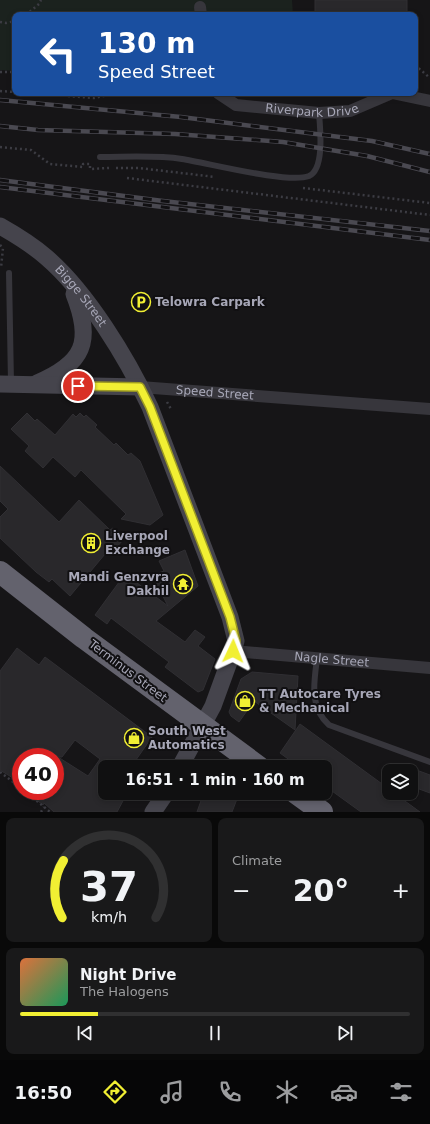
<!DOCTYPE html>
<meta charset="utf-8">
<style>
:root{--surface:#101011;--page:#19191a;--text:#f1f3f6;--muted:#9c9d9f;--line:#303031;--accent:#f1ef33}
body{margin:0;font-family:"DejaVu Sans",sans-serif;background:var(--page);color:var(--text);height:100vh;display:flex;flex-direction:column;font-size:15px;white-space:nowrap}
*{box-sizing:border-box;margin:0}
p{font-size:13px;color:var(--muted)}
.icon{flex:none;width:22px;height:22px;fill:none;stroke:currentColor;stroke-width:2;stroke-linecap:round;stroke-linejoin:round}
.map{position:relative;height:812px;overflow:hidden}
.side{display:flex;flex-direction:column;gap:6px;padding:6px;background:#090909;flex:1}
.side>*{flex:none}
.banner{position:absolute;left:12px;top:12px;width:406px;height:84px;border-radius:8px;box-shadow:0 2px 6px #0003,0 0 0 1px var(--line);background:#1a4fa0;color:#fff;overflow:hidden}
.buttons{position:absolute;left:382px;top:764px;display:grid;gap:8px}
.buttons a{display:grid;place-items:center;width:36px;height:36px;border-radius:8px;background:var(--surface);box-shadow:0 2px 6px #0003,0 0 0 1px var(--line);font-size:20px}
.speed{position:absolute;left:12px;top:748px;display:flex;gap:8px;font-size:20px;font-weight:700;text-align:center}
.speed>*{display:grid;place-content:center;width:52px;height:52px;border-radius:50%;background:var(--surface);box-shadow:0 2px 6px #0003,0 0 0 1px var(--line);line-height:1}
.speed .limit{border:6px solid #d22;background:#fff;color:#111}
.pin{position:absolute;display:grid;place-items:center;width:34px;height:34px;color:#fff;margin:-17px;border:2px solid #fff;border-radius:50%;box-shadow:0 1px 4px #0007}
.me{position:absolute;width:44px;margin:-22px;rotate:2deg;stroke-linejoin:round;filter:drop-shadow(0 0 3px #0008)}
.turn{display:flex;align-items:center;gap:14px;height:84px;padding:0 20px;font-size:18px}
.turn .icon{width:52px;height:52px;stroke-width:2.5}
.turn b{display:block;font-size:28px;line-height:34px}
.big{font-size:30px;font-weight:800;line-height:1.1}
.side .tile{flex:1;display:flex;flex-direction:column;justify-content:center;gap:6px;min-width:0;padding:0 14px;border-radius:8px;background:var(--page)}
.side .dial{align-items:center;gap:0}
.dial svg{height:104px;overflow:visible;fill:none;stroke:var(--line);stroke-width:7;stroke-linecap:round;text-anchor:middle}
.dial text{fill:var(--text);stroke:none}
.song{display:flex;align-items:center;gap:12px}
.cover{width:48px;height:48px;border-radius:6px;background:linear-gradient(135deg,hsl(20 70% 55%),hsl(150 70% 35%))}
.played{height:4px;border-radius:2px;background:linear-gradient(90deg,var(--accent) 20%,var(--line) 20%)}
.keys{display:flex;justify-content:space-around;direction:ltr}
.heat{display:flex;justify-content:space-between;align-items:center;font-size:22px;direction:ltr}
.side .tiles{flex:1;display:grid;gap:6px;grid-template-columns:1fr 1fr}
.tile:last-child{grid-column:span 2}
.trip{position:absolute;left:98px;top:760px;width:234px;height:40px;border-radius:8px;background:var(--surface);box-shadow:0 2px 6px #0003,0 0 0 1px var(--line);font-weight:800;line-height:40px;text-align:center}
.dock{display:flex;height:64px;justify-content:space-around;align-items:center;background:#060607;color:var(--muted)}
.dock .icon{width:28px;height:28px}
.dock .active{color:var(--accent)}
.dock b{font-size:18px;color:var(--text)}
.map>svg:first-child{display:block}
.green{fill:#1b221e}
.building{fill:#29282b;stroke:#302f33;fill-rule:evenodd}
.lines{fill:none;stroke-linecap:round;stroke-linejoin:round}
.path{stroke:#3c3c43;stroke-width:2.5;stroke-dasharray:2 3;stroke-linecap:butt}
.lane{stroke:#37363c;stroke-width:6}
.street{stroke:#37363c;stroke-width:12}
.secondary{stroke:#45444c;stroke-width:17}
.highway{stroke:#63626d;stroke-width:22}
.rail-casing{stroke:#4a4951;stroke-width:4.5}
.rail{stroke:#111012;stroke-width:3;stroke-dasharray:9;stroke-linecap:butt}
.route-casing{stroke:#9d9b21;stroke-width:10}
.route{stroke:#f1ef33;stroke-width:7}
.labels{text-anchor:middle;stroke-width:4;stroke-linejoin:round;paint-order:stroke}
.street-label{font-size:12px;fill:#a7a7b7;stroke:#111012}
.poi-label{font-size:12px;font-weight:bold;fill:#a7a7b7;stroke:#111012;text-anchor:start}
</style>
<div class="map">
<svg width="430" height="812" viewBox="0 0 430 812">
<rect width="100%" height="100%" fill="#161517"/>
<polygon class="green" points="0,0 292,0 293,15 15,15 15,71 0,70"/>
<g class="building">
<rect x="315" y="0" width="92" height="15"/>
<polygon points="27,413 35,421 37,419 55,435 73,414 76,417 80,413 84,417 86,415 97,425 95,427 114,445 116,443 128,455 131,453 140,461 163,515 150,525 121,519 126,514 81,470 75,477 53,457 43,468 25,451 29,446 11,429"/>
<polygon points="0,466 59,522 79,500 110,530 113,528 124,539 113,551 110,548 70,596 52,579 49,582 36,572 0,538 0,517 8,509 0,501"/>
<polygon points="185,550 198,586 156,621 185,642 195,630 205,637 198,646 215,659 203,690 198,692 165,667 169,662 111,618 107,624 95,615 125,574 168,606 152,575 164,571 159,561"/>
<path d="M17,648l22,17 6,-8 107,80 -21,30h-26v26h10l9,6 -7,13h-63l-10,-9 -1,2 -9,-7 2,-3 -5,-4h24v-34h-34v26l-21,-13v-99zM75,740l25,19 -12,17 -30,-19h4z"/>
<polygon points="252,672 298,676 295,730 254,701 239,722 231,716 229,712 241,679"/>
<polygon points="300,724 389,789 389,793 394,793 420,812 361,812 325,786 325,767 299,767 280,753"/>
<polygon points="411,768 430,775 430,793 411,786"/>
<polygon points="212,793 220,793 237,799 232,812 197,812 203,795 210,797"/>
</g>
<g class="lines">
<g class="path">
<polyline points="26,15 39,4 41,0"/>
<polyline points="0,22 6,23 15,21"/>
<polyline points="415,65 430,78"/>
<polyline points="0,72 15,72"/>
<polyline points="0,91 15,92"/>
<polyline points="28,93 94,98 119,93"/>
<polyline points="0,147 31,150 50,164 83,167 83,164 90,164 90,169 109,168"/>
<polyline points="116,168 139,168 215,177"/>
<polyline points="127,178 430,215"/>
<polyline points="303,188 430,203"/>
<polyline points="0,245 3,248 1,268"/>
<polyline points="167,402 171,409"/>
<polyline points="0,772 21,788"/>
<polyline points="25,791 50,812"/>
<polyline points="41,812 44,807"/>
</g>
<g class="lane">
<path d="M100,157c27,0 56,-2 82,2 26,4 106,25 127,17 16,-7 11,-49 10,-63"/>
<polyline points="9,273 11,383"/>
<path d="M317,659c-3,23 -8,48 12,66l101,37"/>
</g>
<g class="street">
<polyline points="200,7 201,15"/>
<path id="s1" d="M218,93l18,12 83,8 31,-2 42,-18 38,8"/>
<path id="s2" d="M140,387l290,22"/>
<path id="s3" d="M233,651l197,17"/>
</g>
<g class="secondary">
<path id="s4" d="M0,226c16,9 32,19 46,31 41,35 81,101 104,150l80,210 6,24 -3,10 -20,55 -33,61"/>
<path d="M37,383c47,-20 56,-41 37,-89"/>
<polyline points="0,384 140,387"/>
<polyline points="153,812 166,793"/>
</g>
<g class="highway">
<polyline points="0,572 84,638 259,767"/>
<polyline points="296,793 322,812"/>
</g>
<defs>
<g id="rail">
<polyline points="0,100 181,117 372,141 430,154"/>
<polyline points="0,126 38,130 175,134 283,142 367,156 430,172"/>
<polyline points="0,180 163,201 430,231"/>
<polyline points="0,187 430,240"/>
</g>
</defs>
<use href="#rail" class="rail-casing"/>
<use href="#rail" class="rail"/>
</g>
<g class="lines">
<defs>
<polyline id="route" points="78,386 140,387 150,407 230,617 236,641 233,651"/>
</defs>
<use href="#route" class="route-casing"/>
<use href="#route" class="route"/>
</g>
<defs>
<symbol id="parking-ring" viewBox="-11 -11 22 22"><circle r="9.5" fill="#111012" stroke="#f1ef33" stroke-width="1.5"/><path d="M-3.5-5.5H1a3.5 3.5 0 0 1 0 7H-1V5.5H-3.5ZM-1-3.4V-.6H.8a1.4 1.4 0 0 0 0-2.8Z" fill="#f1ef33"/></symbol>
<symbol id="building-ring" viewBox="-11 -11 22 22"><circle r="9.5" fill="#111012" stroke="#f1ef33" stroke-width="1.5"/><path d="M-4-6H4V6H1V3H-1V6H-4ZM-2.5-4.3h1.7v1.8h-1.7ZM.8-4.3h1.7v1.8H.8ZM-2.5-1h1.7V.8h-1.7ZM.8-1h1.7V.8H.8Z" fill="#f1ef33"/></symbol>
<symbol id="temple-ring" viewBox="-11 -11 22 22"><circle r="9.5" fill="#111012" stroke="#f1ef33" stroke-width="1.5"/><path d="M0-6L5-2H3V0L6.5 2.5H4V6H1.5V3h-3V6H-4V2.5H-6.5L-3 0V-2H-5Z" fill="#f1ef33"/></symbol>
<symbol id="shop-ring" viewBox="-11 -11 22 22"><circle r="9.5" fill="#111012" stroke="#f1ef33" stroke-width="1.5"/><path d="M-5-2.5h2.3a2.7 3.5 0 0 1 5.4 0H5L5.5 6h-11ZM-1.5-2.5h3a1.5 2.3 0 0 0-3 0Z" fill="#f1ef33"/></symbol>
</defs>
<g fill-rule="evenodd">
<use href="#parking-ring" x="130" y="291" width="22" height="22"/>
<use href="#building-ring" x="80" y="532" width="22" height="22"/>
<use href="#temple-ring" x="172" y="573" width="22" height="22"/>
<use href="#shop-ring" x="234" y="690" width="22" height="22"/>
<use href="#shop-ring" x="123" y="727" width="22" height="22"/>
</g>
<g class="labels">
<g class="street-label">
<text dy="4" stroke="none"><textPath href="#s1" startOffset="98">Riverpark Drive</textPath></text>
<text dy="4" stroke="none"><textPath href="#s4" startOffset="108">Bigge Street</textPath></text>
<text dy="4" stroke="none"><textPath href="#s2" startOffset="75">Speed Street</textPath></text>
<text dy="4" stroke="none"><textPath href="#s3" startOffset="99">Nagle Street</textPath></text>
<text transform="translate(128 671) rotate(37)" y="4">Terminus Street</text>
</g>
<g class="poi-label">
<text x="155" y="306">Telowra Carpark</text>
<text x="105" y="540">Liverpool<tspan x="105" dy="14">Exchange</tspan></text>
<text x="169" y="581" text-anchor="end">Mandi Genzvra<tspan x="169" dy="14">Dakhil</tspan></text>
<text x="259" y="698">TT Autocare Tyres<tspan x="259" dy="14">&amp; Mechanical</tspan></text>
<text x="148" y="735">South West<tspan x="148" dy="14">Automatics</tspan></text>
</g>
</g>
</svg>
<div class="buttons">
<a><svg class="icon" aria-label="layers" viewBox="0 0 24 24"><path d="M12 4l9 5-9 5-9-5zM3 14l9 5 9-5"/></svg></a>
</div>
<div class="speed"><div class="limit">40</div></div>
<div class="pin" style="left:78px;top:386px;background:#d93025"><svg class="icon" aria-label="arrive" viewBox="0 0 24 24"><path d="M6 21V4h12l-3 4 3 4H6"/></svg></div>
<svg class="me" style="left:233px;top:651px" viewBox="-20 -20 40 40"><path d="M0-17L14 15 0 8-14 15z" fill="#f1ef33" stroke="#fff" stroke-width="4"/></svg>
<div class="trip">16:51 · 1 min · 160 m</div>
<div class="banner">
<div class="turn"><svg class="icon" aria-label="left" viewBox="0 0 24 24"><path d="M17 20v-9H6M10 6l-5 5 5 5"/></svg><div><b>130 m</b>Speed Street</div></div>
</div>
</div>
<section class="side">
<div class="tiles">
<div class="tile dial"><svg viewBox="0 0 100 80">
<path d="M14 69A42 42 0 1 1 86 69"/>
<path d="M14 69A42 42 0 0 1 15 25" stroke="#f1ef33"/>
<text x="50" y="56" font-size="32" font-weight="700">37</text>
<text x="50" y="72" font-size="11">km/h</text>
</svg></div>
<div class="tile"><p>Climate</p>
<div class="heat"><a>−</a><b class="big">20°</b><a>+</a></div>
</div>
<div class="tile">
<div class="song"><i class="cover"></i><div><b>Night Drive</b><p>The Halogens</p></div></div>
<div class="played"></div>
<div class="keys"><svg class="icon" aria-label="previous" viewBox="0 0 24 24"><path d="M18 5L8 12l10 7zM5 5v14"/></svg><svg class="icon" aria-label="pause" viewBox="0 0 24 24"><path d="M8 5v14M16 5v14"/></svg><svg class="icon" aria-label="next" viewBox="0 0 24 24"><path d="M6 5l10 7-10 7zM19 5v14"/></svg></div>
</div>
</div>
</section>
<nav class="dock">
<b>16:50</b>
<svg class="icon active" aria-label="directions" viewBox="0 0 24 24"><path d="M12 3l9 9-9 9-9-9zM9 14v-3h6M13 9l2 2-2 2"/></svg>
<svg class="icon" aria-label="music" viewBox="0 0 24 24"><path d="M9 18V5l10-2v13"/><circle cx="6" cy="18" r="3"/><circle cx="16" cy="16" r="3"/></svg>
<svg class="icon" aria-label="phone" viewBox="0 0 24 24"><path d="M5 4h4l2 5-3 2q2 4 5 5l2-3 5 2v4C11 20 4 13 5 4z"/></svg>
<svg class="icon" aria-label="climate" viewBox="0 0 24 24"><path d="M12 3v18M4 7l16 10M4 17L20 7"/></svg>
<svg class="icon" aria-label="car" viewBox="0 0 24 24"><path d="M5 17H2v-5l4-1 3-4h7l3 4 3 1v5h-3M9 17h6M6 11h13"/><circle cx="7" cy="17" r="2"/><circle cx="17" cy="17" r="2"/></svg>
<svg class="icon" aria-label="filters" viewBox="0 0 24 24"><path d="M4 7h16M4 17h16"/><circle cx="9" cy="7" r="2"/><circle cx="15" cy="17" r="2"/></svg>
</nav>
